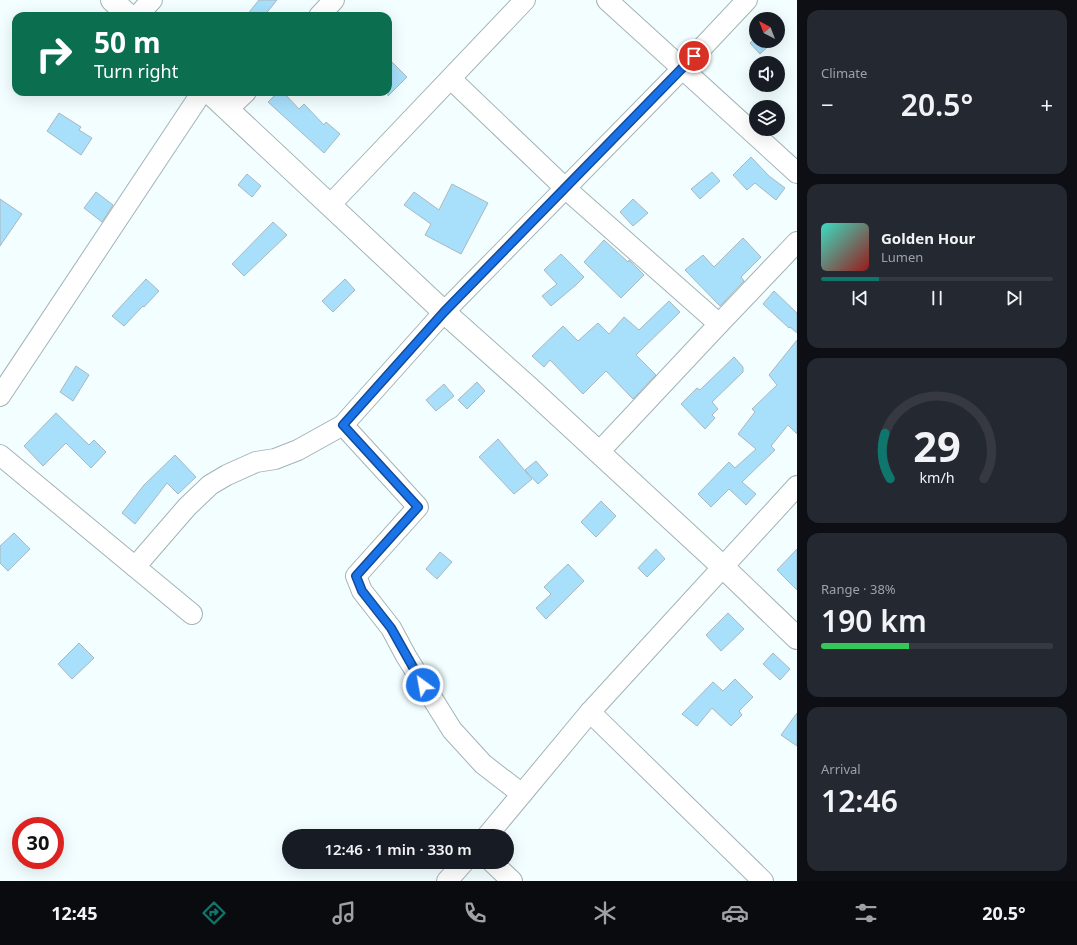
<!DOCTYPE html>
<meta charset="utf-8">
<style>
:root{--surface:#171b24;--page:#242831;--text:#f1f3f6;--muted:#9ea1a6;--line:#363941;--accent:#0f766e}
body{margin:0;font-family:"Noto Sans",sans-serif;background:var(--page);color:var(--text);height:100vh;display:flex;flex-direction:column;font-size:15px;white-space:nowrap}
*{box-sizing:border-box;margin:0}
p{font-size:13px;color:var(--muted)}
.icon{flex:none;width:22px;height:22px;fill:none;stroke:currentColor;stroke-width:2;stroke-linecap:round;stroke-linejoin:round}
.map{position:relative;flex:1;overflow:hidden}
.drawer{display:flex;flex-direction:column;gap:10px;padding:10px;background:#0d0f14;width:280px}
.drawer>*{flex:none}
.guide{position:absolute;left:12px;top:12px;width:380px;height:84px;border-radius:12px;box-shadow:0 4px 16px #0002;background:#0b6e4f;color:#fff;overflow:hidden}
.needle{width:26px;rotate:318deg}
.tools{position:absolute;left:749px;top:12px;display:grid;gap:8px}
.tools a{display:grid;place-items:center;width:36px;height:36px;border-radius:50%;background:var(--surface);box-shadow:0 4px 16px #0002;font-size:20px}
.speed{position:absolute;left:12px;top:817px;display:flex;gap:8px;font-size:20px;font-weight:700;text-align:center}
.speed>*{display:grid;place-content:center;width:52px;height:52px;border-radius:50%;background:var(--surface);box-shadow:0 4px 16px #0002;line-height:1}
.speed .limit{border:6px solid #d22;background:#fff;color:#111}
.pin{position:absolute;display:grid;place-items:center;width:34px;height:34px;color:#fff;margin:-17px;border:2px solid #fff;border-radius:50%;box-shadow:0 1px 4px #0007}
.me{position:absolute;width:44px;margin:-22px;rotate:328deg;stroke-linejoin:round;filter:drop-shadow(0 0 3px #0008)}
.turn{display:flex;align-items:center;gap:14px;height:84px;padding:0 16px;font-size:18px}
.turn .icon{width:52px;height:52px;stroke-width:2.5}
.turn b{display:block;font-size:28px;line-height:34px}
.big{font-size:30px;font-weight:600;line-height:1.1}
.drawer .tile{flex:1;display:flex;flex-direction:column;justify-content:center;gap:6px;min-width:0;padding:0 14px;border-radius:12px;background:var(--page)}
.drawer .dial{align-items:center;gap:0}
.dial svg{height:104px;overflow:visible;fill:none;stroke:var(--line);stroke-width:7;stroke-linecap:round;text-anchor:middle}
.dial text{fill:var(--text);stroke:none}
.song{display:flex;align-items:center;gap:12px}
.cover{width:48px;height:48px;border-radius:6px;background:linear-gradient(135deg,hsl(170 70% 55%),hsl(0 70% 35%))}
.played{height:4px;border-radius:2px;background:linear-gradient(90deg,var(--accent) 25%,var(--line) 25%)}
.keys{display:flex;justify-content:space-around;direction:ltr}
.heat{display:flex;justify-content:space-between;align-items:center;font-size:22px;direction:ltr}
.charge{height:6px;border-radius:3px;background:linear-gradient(90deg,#34c759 38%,var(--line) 0)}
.trip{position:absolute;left:282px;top:829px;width:232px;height:40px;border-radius:20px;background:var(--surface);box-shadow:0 4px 16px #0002;font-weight:600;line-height:40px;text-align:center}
.menu{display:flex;height:64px;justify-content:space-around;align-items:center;background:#090b0e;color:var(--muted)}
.menu .icon{width:28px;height:28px}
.menu .on{color:var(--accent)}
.menu b{font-size:18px;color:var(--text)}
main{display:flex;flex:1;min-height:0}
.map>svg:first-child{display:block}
.building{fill:#a8dffb;stroke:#abb7bd}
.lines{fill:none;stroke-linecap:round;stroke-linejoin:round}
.minor-casing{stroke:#a5b3b4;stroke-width:22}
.tertiary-casing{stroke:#a5b3b4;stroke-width:24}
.minor{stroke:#fff;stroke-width:20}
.tertiary{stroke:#fff;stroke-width:22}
.route-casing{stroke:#114b97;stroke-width:10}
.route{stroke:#1a73e8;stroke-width:7}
</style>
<main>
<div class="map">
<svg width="797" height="881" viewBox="0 0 797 881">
<rect width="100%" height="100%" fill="#f2feff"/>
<g class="building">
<polygon points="259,0 277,0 264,16 246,16"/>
<polygon points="756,37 756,41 774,41 760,54 750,43"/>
<polygon points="388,58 407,77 388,96"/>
<polygon points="278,92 283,92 299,109 304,104 324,125 326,122 340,134 324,153 268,102"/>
<polygon points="59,113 81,127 79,130 92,138 81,155 47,131"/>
<polygon points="751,157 769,176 785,188 776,200 755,183 747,190 733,175"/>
<polygon points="712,172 720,181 700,199 691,189"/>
<polygon points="247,174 261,186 252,197 238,185"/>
<polygon points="452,184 488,203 461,254 425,235 431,224 404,205 414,192 439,210"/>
<polygon points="96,192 113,205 102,222 84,208"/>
<polygon points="0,199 22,214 0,246"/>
<polygon points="633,199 648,213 633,226 620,212"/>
<polygon points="273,222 287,235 244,276 232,264"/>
<polygon points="743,238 761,257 741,277 744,281 720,306 685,270 703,255 714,267"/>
<polygon points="604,240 628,262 629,260 644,275 621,298 584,262"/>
<polygon points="561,254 584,277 576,285 551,306 542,296 557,284 544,270"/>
<polygon points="146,279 159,291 144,307 143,306 124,326 112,316"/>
<polygon points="345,279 355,290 333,312 322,301"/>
<polygon points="774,291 797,313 797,333 790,327 789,328 763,304"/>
<polygon points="669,301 680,312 636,355 656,375 633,399 606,371 583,394 550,360 544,367 532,356 563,326 578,341 598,323 609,334 624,317 639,330"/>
<polygon points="797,340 797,434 788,425 771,446 775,450 742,482 756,494 746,505 729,489 711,507 698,494 729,462 735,468 756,449 738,434 755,412 752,409 777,385 769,375"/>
<polygon points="734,357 743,367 743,372 712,402 718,409 712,415 715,418 705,429 681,404 697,388 700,390"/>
<polygon points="76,366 89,375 73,401 60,392"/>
<polygon points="477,382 485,391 467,409 458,400"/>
<polygon points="444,384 454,396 436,411 426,400"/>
<polygon points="56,413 89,445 94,440 106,452 91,468 66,443 43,466 24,446"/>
<polygon points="498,439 532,479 514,494 479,457"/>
<polygon points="175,455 196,477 178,494 167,483 135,524 122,513 144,485"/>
<polygon points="536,461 548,475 538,484 525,470"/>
<polygon points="601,501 616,516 596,537 581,522"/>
<polygon points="14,533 30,549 8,571 0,563 0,546"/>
<polygon points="656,549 665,559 647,577 638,568"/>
<polygon points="797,549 797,590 777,570"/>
<polygon points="440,552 452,562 437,579 426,569"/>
<polygon points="568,564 584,581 546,619 536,608 551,594 544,587"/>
<polygon points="728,613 744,629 721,651 706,635"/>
<polygon points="79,643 94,658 72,679 58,664"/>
<polygon points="773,653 790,669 780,680 763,664"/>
<polygon points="735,679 753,697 739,711 742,715 731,726 712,708 697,726 682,714 713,682 723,691"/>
<polygon points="797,713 797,746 781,735"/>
</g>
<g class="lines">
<defs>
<g id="minor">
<polyline points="607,0 797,173"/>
<polyline points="137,16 152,0"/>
<polyline points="319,16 334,0"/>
<polyline points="451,79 565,188 719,324"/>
<polyline points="228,109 246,92"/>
<polyline points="330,205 525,0"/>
<polyline points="0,396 202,92"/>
<polyline points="343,425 418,507 356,576 362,591 391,628 406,656 452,730 483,764 522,794"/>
<polyline points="599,452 719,324 797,242"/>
<polyline points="0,455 192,614"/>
<polyline points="135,567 187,507 210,485 227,475 256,462 275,459 298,450 343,425 444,312 683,68 747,0"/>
<polyline points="590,712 763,881"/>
<polyline points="487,836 590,712 797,486"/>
<polyline points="492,862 512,881"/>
<polyline points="447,881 464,862"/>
</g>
<g id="tertiary">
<polyline points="112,0 129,16"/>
<polyline points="209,92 444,312 527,386 723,567 797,638"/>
</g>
</defs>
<use href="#minor" class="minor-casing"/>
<use href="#tertiary" class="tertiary-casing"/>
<use href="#minor" class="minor"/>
<use href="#tertiary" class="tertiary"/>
</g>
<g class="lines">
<defs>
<polyline id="route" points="423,685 391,628 362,591 356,576 418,507 343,425 444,312 694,56"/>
</defs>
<use href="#route" class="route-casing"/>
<use href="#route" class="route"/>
</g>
</svg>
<div class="tools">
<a><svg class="needle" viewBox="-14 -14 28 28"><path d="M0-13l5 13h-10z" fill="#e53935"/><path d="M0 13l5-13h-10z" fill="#9ea1a6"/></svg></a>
<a><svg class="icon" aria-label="sound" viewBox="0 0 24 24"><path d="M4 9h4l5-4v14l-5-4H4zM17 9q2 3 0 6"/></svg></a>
<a><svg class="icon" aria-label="layers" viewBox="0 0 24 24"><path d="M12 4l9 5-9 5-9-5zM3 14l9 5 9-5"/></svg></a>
</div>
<div class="speed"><div class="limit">30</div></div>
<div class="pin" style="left:694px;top:56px;background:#d93025"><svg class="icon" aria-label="arrive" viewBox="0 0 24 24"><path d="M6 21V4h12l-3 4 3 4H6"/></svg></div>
<svg class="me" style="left:423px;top:685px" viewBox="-20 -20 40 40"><circle r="17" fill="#1a73e8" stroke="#fff" stroke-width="3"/><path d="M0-11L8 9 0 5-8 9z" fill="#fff"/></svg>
<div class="trip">12:46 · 1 min · 330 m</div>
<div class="guide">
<div class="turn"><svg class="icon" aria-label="right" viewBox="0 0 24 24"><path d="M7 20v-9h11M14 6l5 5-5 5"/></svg><div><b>50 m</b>Turn right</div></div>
</div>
</div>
<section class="drawer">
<div class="tile"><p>Climate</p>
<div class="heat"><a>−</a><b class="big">20.5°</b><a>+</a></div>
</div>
<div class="tile">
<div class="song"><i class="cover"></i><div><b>Golden Hour</b><p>Lumen</p></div></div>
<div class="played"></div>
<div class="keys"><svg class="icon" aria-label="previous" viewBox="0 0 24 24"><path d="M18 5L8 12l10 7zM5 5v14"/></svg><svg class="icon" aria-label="pause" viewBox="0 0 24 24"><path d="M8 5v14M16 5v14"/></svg><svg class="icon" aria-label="next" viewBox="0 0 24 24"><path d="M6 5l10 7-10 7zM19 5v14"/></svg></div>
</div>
<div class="tile dial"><svg viewBox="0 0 100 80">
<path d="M14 69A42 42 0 1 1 86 69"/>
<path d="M14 69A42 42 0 0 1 10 34" stroke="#0f766e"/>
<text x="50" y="56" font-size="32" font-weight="700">29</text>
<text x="50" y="72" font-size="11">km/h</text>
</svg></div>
<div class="tile"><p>Range · 38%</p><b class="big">190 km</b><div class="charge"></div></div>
<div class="tile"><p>Arrival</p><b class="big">12:46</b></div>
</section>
</main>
<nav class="menu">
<b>12:45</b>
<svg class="icon on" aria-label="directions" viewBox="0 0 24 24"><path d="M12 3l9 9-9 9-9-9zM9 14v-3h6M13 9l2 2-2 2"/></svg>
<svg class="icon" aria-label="music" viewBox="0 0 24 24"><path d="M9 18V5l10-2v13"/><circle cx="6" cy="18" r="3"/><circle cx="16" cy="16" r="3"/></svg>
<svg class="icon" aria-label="phone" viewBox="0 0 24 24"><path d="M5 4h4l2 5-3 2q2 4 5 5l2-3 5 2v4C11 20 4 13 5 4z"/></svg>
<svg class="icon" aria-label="climate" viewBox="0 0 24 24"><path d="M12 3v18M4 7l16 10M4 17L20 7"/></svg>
<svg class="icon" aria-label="car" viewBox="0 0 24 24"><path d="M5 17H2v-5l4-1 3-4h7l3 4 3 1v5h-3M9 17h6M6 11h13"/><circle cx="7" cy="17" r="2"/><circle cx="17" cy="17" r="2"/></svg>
<svg class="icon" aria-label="filters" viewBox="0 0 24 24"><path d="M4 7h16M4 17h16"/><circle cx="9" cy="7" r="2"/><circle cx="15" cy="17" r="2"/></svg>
<b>20.5°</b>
</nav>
